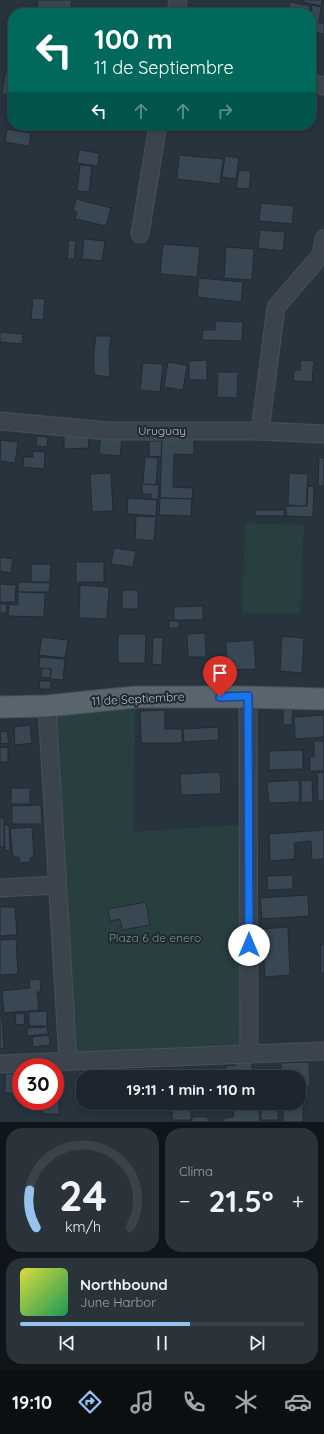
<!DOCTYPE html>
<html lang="es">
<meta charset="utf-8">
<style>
:root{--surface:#1d262e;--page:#2a323a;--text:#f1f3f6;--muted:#a0a5aa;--line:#3b434a;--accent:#95c2ef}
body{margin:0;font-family:Quicksand,sans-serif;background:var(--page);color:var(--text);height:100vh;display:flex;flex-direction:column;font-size:15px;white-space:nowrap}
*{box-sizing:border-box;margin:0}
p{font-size:13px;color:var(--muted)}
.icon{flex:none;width:22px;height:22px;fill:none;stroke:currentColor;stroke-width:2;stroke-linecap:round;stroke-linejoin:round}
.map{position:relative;height:1122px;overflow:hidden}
.side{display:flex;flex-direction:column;gap:6px;padding:6px;background:#101519;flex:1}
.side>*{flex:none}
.top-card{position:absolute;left:8px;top:8px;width:308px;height:122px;border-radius:16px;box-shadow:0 2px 6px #0003,0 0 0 1px var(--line);background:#00695c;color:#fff;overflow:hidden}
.speed{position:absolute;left:12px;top:1058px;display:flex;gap:8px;font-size:20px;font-weight:700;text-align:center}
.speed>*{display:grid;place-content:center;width:52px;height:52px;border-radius:50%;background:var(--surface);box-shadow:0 2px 6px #0003,0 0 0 1px var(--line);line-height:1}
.speed .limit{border:6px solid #d22;background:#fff;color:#111}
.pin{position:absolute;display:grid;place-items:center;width:34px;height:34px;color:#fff;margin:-41px -17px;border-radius:50% 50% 50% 0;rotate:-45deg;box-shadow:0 0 4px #0007}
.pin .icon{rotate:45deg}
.me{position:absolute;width:44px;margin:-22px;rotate:0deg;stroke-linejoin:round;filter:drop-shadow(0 0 3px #0008)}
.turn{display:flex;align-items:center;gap:14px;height:84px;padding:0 20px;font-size:18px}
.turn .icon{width:52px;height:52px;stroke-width:2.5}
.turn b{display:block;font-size:28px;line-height:34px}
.lanes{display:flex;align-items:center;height:38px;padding:0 20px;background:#0003;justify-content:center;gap:20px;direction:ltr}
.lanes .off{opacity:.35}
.big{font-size:30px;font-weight:800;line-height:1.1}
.side .tile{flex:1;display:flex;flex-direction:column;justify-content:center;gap:6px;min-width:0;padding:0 14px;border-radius:16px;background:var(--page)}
.side .dial{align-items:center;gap:0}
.dial svg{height:104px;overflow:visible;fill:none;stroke:var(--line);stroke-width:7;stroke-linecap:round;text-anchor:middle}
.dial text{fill:var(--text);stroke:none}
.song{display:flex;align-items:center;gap:12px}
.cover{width:48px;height:48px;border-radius:6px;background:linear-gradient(135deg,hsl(60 70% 55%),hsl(150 70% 35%))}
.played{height:4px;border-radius:2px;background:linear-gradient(90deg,var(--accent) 60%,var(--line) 60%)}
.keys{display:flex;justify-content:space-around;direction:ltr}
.heat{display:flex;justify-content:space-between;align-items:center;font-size:22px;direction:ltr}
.side .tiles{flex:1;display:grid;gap:6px;grid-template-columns:1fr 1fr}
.tile:last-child{grid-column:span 2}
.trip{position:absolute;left:76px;top:1070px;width:230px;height:40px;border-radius:16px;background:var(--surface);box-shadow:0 2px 6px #0003,0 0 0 1px var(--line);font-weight:800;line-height:40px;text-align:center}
.tabs{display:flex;height:64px;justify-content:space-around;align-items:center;background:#0c0f12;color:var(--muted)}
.tabs .icon{width:28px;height:28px}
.tabs .selected{color:var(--accent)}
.tabs b{font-size:18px;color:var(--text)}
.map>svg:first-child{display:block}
.green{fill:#293e3e}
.building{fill:#394753;stroke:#222b34}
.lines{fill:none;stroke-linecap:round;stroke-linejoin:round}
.minor-casing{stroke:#475059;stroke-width:19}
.major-casing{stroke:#475059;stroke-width:23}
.minor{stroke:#3b444d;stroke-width:17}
.major{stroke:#59646d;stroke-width:21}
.route-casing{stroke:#114b97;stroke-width:10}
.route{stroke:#1a73e8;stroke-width:7}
.labels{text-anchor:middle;stroke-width:4;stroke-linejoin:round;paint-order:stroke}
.street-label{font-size:12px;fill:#b7bfc8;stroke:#202932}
.park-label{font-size:12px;fill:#709775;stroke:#202932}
</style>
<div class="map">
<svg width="324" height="1122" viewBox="0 0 324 1122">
<rect width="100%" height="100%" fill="#27333d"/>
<g class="green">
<polygon points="245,523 304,525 300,614 242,613"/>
<polygon points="136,697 133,832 247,824 249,1054 68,1061 47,706"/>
</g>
<g class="building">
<polygon points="38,0 72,0 70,13 55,13 37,10"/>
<polygon points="303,0 322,0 321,6 303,2"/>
<polygon points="290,2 310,6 309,13 288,13"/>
<polygon points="312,5 321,7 319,23 324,23 324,34 311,32"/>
<polygon points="311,51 315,51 313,67 311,66"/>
<polygon points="6,69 13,70 13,96 2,94"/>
<polygon points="7,129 31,133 29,146 5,142"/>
<polygon points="79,150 99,153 98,166 77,163"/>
<polygon points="179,155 223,159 220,184 177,179"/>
<polygon points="225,156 239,158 236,179 222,177"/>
<polygon points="80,165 92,166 89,192 77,191"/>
<polygon points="239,170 251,171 249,189 236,188"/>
<polygon points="76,199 111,208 106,226 75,219 77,212 73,211"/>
<polygon points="261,203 294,206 292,224 259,221"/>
<polygon points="260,230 285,232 283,251 258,248"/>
<polygon points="84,239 105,241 102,261 82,259"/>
<polygon points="69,240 76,241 74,259 67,259"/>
<polygon points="163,244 200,247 197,277 160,274"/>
<polygon points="226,247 254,249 252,280 224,278"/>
<polygon points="199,278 243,282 241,302 197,297"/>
<polygon points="33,298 45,299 43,320 31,319"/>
<polygon points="215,321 243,322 242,341 202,340 203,330 215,330"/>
<polygon points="0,332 23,334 22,344 0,342"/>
<polygon points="96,336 111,336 109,351 110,377 94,375 94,350"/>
<polygon points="207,360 207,380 189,380 189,361"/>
<polygon points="301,360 314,361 312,382 293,381 294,370 300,370"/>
<polygon points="168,362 187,365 183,390 164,387"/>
<polygon points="143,363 163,364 160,392 140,390"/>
<polygon points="218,372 238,372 237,398 217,397"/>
<polygon points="101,434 122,437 120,456 99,454"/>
<polygon points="88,435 89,448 64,449 64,436"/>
<polygon points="37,436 48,437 47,447 36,446"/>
<polygon points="162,439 194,440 194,455 174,454 173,487 193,488 192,499 160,498"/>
<polygon points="1,440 18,442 15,463 0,461"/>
<polygon points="149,441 162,441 161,457 149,456"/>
<polygon points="33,451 45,452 44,469 23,467 24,457 33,457"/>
<polygon points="145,457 158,458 156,485 143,484"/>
<polygon points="319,457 324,458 324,486 318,486"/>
<polygon points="111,473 113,511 92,512 90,474"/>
<polygon points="289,473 308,474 306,506 288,505"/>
<polygon points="142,484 159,485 158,499 151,499 151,494 142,494"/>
<polygon points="308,486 314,487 313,517 286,516 286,506 307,506"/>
<polygon points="128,498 157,500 156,516 127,514"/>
<polygon points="160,498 192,499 191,516 159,515"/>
<polygon points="255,510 284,510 285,516 255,516"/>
<polygon points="136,516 156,517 154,541 135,539"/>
<polygon points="114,548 136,551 133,567 111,564"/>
<polygon points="0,557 13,559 11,573 0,571"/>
<rect x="76" y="562" width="28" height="20"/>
<polygon points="31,564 51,564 50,582 31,582"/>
<polygon points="18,582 50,583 49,592 18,592"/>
<polygon points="0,584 16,585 15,602 0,602"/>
<polygon points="80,585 109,587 107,619 79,618"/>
<rect x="122" y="590" width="16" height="19"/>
<polygon points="18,592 45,593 44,617 8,616 9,604 18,605"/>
<polygon points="0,604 7,604 6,613 0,613"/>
<polygon points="203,606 203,620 174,620 174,607"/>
<rect x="169" y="621" width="10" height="7"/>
<polygon points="205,633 206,657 188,657 187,634"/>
<polygon points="118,634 146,634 145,663 118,663"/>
<polygon points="282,636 304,638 302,673 280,671"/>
<polygon points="42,637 68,640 65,658 39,655"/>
<polygon points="153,637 163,638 162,665 152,664"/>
<polygon points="254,640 256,669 227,670 226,642"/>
<polygon points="40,657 65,659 63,680 50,679 51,669 39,668"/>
<polygon points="42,668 51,669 50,678 41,677"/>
<polygon points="39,681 51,681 51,689 40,689"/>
<polygon points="283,709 293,709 292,725 283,725"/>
<polygon points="165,710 165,729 182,729 182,743 141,743 140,711"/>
<polygon points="324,715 324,737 295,739 294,717"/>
<polygon points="30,725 32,743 15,745 14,727"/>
<polygon points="218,727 219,740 184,742 183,729"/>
<polygon points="7,731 9,743 1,744 0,732"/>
<polygon points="314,741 324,741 324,771 310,771 310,757 314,757"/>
<polygon points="8,747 8,762 0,762 0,748"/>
<polygon points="303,750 303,769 269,770 269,751"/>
<polygon points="220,772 221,794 181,795 180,774"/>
<polygon points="324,772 324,801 318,801 317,773"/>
<polygon points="299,780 300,802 269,803 267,782"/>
<polygon points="312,780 313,802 301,803 301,781"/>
<rect x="11" y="788" width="19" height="16"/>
<polygon points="41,805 42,824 12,824 12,806"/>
<rect x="0" y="818" width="4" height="29"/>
<polygon points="4,825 9,825 10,850 5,851"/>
<polygon points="32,827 34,857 30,858 30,862 20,863 19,857 13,857 10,829"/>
<polygon points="324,830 324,859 312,860 311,841 294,843 295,859 270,861 269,834"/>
<polygon points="293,875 293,889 268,890 267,876"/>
<polygon points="308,895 309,916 262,919 260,898"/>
<polygon points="146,902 150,925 122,930 120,919 110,921 108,909"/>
<polygon points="0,907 15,907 17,935 0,936"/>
<polygon points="288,927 290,975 265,977 262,929"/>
<polygon points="16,939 18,974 0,975 0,940"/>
<rect x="321" y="945" width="3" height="28"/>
<polygon points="40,979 41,992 37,992 39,1010 4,1013 2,991 30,988 29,980"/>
<polygon points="47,1011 47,1026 29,1026 29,1012"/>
<polygon points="24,1013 25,1024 16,1025 15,1014"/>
<polygon points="0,1016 2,1016 4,1048 0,1049"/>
<polygon points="47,1027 48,1034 27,1036 27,1028"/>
<polygon points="49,1035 50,1045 33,1047 32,1037"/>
<polygon points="235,1058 252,1058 252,1077 226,1077 226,1065 235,1066"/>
<polygon points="309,1062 310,1086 299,1086 299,1077 282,1077 281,1063"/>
<rect x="261" y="1072" width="19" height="5"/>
<polygon points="5,1073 17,1074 17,1093 5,1093"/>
<polygon points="55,1088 59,1088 59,1114 42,1114 43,1105 33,1105 33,1101 55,1101"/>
<polygon points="299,1089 303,1089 303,1122 283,1122 283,1103 299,1103"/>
<polygon points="173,1103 191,1103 191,1120 172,1120"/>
<polygon points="193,1103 220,1103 221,1105 193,1107"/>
<polygon points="227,1103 259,1103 260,1122 224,1122 224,1118 234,1117 233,1110 227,1110"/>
<rect x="261" y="1103" width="19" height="3"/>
<rect x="261" y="1108" width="17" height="12"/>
<rect x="192" y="1117" width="16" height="5"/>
</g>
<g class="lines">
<defs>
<g id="minor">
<polyline points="176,13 178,0"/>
<polyline points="311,83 324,86"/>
<polyline points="140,234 158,125"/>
<polyline points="0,421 108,431 260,431 324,434"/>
<polyline points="260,431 276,307 321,255 324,239"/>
<polyline points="248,697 249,1054"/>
<polyline points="47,706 68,1061"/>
<polyline points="0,888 57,885"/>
<polyline points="0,1064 324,1051"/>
</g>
<polyline id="major" points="0,707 47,706 136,697 248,697 324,699"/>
</defs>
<use href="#minor" class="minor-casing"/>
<use href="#major" class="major-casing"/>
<use href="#minor" class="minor"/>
<use href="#major" class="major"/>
</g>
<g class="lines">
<defs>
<polyline id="route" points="220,697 248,696 249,945"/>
</defs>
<use href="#route" class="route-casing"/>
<use href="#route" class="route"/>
</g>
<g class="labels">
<g class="street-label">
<text x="162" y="435">Uruguay</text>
<text transform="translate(138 699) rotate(-3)" y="4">11 de Septiembre</text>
</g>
<g class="park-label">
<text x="155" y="942">Plaza 6 de enero</text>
</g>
</g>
</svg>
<div class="speed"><div class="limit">30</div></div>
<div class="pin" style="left:220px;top:697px;background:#d93025"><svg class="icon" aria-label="arrive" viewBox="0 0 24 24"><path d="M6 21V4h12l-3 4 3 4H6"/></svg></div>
<svg class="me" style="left:249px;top:945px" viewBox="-20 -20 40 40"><circle r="19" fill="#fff"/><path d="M0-13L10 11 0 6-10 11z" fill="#1a73e8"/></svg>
<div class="trip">19:11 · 1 min · 110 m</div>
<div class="top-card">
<div class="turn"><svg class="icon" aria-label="left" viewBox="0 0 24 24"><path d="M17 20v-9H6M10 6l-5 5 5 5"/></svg><div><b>100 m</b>11 de Septiembre</div></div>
<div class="lanes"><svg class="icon" aria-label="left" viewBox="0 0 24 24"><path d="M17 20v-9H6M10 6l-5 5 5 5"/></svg><svg class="icon off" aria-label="ahead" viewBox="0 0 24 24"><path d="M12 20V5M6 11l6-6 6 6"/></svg><svg class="icon off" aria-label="ahead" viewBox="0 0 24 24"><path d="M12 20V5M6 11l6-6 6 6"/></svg><svg class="icon off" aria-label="right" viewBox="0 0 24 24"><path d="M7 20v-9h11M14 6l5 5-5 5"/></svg></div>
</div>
</div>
<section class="side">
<div class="tiles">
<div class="tile dial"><svg viewBox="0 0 100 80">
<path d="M14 69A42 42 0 1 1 86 69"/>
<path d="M14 69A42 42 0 0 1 9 40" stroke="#95c2ef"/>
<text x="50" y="56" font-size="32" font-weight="700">24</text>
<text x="50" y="72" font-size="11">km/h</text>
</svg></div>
<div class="tile"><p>Clima</p>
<div class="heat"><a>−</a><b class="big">21.5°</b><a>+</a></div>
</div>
<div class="tile">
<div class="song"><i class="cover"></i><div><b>Northbound</b><p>June Harbor</p></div></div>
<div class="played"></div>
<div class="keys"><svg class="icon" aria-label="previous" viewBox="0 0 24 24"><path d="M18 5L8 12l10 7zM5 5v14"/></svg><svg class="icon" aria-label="pause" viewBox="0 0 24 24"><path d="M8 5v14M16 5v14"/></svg><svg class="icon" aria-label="next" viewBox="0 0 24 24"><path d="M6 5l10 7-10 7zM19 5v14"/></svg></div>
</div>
</div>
</section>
<nav class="tabs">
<b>19:10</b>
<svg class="icon selected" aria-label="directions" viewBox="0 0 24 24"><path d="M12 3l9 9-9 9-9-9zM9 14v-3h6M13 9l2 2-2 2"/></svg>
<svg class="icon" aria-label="music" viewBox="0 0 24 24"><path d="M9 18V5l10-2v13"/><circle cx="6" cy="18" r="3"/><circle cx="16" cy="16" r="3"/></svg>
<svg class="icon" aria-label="phone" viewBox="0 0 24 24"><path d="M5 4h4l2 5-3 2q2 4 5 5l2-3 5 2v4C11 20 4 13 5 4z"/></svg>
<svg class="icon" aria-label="climate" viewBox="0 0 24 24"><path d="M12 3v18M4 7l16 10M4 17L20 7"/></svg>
<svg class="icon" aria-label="car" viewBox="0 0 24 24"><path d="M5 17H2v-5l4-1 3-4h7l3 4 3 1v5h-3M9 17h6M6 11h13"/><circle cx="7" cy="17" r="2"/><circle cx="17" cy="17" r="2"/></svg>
</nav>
